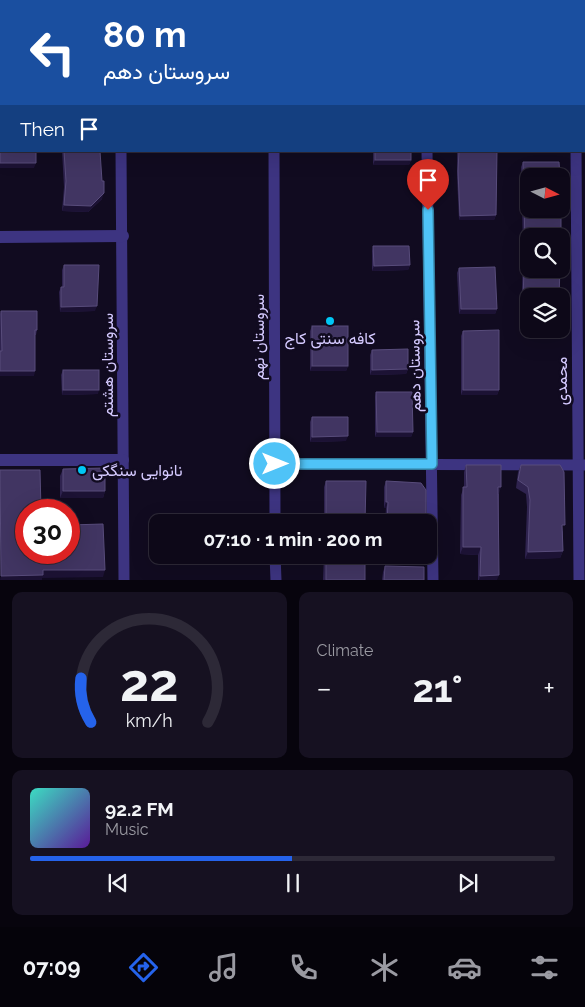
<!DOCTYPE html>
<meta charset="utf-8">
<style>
:root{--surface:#0d0818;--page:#161121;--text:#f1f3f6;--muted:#9a9aa2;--line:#2d2937;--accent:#2563eb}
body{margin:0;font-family:Raleway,Vazirmatn,sans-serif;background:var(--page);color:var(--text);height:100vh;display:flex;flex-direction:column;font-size:19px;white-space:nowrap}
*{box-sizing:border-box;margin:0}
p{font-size:16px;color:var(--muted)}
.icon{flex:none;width:28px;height:28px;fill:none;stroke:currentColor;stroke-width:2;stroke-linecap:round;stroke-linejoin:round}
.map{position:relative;height:580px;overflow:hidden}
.sheet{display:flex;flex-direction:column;gap:12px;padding:12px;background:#07040d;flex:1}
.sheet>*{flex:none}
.top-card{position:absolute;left:0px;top:0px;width:585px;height:152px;box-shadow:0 5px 20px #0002,0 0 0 1px var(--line);background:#1a4fa0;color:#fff;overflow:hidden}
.needle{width:32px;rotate:96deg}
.tools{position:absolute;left:520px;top:168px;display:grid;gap:10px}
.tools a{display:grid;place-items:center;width:50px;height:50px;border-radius:10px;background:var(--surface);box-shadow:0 5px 20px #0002,0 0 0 1px var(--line);font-size:25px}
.speed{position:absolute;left:15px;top:499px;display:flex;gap:10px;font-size:25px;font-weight:700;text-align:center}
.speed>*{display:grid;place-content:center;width:65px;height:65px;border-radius:50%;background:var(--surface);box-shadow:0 5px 20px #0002,0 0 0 1px var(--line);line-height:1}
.speed .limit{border:8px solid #d22;background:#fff;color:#111}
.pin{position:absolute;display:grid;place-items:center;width:42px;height:42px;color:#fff;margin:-51px -21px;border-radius:50% 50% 50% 0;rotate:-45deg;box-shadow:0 0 5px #0007}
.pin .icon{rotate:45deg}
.me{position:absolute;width:55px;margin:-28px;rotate:90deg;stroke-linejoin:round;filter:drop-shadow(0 0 4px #0008)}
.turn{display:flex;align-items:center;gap:18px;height:105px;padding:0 20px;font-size:22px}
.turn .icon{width:65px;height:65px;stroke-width:2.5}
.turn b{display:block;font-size:35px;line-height:42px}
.then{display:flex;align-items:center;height:48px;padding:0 20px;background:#0003;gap:10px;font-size:19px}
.big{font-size:38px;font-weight:700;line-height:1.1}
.sheet .widget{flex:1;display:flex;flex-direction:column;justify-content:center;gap:8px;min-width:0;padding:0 18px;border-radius:10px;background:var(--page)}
.sheet .dial{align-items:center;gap:0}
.dial svg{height:130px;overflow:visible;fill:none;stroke:var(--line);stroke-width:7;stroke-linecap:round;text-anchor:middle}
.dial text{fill:var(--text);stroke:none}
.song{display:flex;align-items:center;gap:15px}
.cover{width:60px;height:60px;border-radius:8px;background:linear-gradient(135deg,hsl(170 70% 55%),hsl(270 70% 35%))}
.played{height:5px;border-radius:2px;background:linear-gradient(90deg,var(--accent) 50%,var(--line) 50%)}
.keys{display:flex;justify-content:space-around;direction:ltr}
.heat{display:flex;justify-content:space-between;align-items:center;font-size:28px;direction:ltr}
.sheet .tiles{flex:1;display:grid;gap:12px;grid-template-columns:1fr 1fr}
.widget:last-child{grid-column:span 2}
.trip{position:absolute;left:149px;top:514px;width:288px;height:50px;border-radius:10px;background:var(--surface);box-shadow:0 5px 20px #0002,0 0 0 1px var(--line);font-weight:700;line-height:50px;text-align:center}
.menu{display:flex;height:80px;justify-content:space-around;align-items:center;background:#05030a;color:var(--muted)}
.menu .icon{width:35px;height:35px}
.menu .current{color:var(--accent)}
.menu b{font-size:22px;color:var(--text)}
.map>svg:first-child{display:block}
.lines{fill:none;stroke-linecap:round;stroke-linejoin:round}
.minor{stroke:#3d3481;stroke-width:11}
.tertiary{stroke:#3d3481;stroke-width:12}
.wall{fill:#2f234f}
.shaded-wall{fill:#1c1234}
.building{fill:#413562;stroke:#584c7b}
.route-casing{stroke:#337fa1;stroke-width:12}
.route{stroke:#4fc3f7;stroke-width:9}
.poi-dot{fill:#00c7f5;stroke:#110b20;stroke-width:2}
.labels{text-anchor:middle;stroke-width:5;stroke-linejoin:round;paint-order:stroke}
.street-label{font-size:16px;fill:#d5caff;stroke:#110b20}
.poi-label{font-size:16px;fill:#d5caff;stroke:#110b20}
</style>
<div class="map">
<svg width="585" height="580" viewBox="0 0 585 580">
<rect width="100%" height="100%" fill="#110b20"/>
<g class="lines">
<g class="minor">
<polyline points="119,0 120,1"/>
<polyline points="273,0 273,1"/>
<polyline points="425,0 425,1"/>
<polyline points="574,0 574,1"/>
<polyline points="121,151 124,580"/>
<polyline points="274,151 275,522"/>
<polyline points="427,151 433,580"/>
<polyline points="576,151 579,580"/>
<polyline points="275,464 585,465"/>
<polyline points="275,555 276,580"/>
</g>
<g class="tertiary">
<polyline points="0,237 123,236"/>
<polyline points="0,460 123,460"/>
</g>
</g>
<g class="wall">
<polygon points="62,151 100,151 102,199 88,212 62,211 64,187"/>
<polygon points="373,151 411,151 411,160 409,165 373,165"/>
<polygon points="457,151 497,151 496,215 494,220 459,220 457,176"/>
<polygon points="523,162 557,331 521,331 523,248 521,167"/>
<polygon points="373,246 410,265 408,270 372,271 372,251"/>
<polygon points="64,265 95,311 60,312 59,292 61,287 62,287 62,270"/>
<polygon points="459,268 497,309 495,314 459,314 457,273"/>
<polygon points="1,311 37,330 36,335 35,335 34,376 0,376 0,314"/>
<polygon points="312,326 348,366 346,371 310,371 310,331"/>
<polygon points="463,331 499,390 497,395 461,395 461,336"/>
<polygon points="372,350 408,369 406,374 370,375 370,355"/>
<polygon points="63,370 98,394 62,395 61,375"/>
<polygon points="376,392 413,432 411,437 375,437 375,397"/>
<polygon points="312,417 346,441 310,442 310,422"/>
<polygon points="466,465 499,494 497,580 478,580 478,555 460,554 461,495 464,487 464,472"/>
<polygon points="521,465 563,532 563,551 560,558 525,559 527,507 526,494 516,488 518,472"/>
<polygon points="63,469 105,491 103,498 60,498 60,476"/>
<polygon points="326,481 365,522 324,522 324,487"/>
<polygon points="386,481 426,522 385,522 386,508 384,508 384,487"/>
<polygon points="324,555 365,555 365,580 323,580"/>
<polygon points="385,566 424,580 382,580 383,572"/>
</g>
<g class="shaded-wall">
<polygon points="375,0 411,0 410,1 374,1"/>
<polygon points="375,160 411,160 409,165 373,165"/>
<polygon points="0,163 36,163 34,168 0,168"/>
<polygon points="104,193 102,199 88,212 62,211 64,205"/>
<polygon points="496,215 494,220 459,220 460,216"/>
<polygon points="410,265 408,270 372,271 374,266"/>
<polygon points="97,306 95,311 60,312 61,307"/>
<polygon points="461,309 497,309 495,314 459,314"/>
<polygon points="522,326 529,326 529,329 557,329 557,331 521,331"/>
<polygon points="312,366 348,366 346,371 310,371"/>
<polygon points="408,369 406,374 370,375 372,370"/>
<polygon points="0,371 35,371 34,376 0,376"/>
<polygon points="63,390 99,390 98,394 62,395"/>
<polygon points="463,390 499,390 497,395 461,395"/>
<polygon points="377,432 413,432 411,437 375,437"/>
<polygon points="348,436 346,441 310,442 312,437"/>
<polygon points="498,487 501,487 499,494 496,494"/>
<polygon points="63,491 105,491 103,498 60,498"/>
<polygon points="386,502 388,502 386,508 384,508"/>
<polygon points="463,547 481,547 478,555 460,554"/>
<polygon points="563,551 560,558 525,559 528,552"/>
<polygon points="43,570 105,570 103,577 42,578 42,580 0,580 1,576"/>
<polygon points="499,575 497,580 479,580 480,576"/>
</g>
<g class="building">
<rect x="459" y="0" width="36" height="1"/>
<rect x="521" y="0" width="36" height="1"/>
<rect x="0" y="40" width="1" height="20"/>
<rect x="0" y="100" width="1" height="20"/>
<polygon points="0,144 1,144 1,151 36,151 36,163 0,163"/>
<polygon points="64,151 100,151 102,181 104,181 104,193 91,206 64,205 66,181"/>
<rect x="375" y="151" width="36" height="9"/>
<polygon points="459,151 497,151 496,215 460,216 458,171"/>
<polygon points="523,162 559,162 560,176 529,176 529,209 561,209 561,236 529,236 529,269 560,269 559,296 529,296 529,326 522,326 525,243"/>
<polygon points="373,246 409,246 410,265 374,266"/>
<polygon points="64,265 99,265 97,306 61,307 61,287 64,287"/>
<polygon points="495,267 497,309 461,309 459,268"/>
<polygon points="1,311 37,311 37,330 35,330 35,371 0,371 0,351 2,351"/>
<rect x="312" y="326" width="36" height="40"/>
<polygon points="499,330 499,390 463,390 463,331"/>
<polygon points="408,349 408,369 372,370 372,350"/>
<rect x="63" y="370" width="36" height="20"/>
<polygon points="376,392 412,392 413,432 377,432"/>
<polygon points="312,417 348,417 348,436 312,437"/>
<polygon points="466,465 501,465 501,487 498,487 499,575 480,576 481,547 463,547 463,487 467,487"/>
<polygon points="521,465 560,465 564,472 565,525 562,525 563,551 528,552 530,500 528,487 518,480"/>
<polygon points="105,468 105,491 63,491 63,469"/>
<polygon points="0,470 40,470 41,510 26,510 26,552 69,552 69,525 103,524 105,570 43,570 43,575 1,576"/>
<polygon points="326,481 366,481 365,522 326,522"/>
<polygon points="386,481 421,483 426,490 426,522 387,522 388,502 386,502"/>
<rect x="326" y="555" width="39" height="25"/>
<polygon points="385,566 424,567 424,580 384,580"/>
</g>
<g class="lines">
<defs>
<polyline id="route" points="275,464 432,464 428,210"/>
</defs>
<use href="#route" class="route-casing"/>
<use href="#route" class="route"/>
</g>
<g class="poi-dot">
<circle cx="330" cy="321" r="5"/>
<circle cx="82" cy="470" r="5"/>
</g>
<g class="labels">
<g class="street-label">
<text transform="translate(258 337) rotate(-90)" y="6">سروستان نهم</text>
<text transform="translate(107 365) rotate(-90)" y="6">سروستان هشتم</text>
<text transform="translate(414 366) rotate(-91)" y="6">سروستان دهم</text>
<text transform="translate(561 381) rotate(-90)" y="6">محمدی</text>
</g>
<g class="poi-label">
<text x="330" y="344">کافه سنتی کاج</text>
<text x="92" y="476" text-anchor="start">نانوایی سنگکی</text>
</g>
</g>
</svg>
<div class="tools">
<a><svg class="needle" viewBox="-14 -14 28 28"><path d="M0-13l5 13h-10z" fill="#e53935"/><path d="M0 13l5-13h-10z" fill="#9a9aa2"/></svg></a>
<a><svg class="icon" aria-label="search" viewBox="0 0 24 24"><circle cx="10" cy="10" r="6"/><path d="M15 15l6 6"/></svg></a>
<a><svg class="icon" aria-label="layers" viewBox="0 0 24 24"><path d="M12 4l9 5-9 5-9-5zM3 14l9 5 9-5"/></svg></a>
</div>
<div class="speed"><div class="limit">30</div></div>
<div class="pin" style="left:428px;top:210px;background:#d93025"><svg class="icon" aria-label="arrive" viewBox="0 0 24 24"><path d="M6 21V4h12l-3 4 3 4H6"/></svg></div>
<svg class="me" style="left:275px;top:464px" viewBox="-20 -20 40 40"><circle r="17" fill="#4fc3f7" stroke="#fff" stroke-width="3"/><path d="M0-11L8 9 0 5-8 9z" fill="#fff"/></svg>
<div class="trip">07:10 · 1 min · 200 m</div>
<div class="top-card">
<div class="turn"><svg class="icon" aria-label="left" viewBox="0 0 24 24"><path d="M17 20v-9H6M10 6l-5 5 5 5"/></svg><div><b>80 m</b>سروستان دهم</div></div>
<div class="then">Then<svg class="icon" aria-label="arrive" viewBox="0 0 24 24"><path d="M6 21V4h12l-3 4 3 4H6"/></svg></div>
</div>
</div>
<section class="sheet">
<div class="tiles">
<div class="widget dial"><svg viewBox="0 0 100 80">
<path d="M14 69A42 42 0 1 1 86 69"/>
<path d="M14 69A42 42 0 0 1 8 42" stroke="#2563eb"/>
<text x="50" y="56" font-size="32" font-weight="700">22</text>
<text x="50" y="72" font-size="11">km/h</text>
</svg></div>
<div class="widget"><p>Climate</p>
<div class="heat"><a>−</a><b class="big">21°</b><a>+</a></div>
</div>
<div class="widget">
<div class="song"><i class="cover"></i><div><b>92.2 FM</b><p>Music</p></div></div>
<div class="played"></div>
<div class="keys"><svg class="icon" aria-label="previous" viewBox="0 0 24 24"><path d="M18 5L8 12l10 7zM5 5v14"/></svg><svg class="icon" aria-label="pause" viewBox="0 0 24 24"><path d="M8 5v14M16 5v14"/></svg><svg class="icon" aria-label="next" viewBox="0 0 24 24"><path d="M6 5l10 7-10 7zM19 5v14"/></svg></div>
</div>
</div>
</section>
<nav class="menu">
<b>07:09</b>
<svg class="icon current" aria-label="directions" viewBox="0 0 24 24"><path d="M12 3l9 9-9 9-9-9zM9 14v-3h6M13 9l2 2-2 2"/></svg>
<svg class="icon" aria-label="music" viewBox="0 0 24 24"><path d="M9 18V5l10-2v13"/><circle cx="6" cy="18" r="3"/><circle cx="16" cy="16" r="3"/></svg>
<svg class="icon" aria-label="phone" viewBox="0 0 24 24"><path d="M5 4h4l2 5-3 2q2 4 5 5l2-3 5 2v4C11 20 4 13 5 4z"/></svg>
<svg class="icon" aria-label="climate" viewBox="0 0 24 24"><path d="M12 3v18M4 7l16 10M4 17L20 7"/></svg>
<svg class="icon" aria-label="car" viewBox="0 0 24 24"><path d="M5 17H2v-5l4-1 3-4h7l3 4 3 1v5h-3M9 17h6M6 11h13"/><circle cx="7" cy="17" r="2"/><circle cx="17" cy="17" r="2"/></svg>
<svg class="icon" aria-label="filters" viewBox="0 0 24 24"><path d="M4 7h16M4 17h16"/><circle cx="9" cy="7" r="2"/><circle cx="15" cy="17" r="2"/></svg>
</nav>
